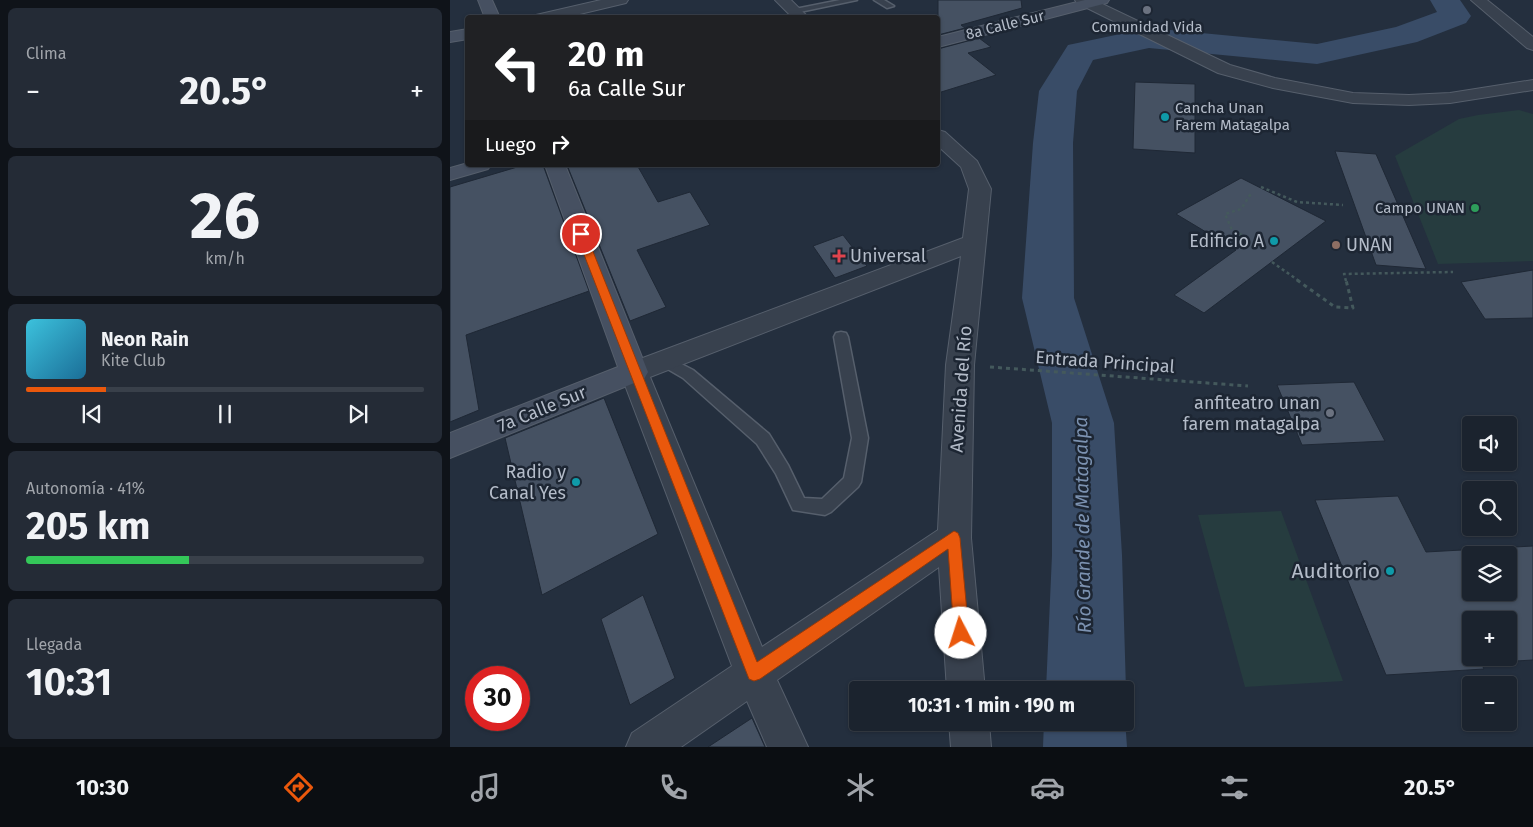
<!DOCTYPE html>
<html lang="es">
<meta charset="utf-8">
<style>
:root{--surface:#1b232e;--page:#242b36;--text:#f1f3f6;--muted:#a0a4aa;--line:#39404a;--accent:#ea580c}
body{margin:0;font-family:"Fira Sans",sans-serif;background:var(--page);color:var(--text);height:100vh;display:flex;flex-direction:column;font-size:19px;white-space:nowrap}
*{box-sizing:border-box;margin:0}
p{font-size:16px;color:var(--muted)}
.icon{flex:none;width:28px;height:28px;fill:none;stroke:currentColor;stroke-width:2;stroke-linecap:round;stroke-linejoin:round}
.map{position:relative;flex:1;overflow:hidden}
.details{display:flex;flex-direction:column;gap:8px;padding:8px;background:#0f1319;width:450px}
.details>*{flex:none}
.top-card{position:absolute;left:15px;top:15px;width:475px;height:152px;border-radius:5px;box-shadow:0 1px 4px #0004,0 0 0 1px var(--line);background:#202124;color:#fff;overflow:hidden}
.tools{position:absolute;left:1012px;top:416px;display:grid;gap:10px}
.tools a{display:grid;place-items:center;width:55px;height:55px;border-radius:5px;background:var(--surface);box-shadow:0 1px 4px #0004,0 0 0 1px var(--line);font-size:25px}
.speed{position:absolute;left:15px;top:666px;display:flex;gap:10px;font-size:25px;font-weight:700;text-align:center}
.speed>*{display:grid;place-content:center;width:65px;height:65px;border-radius:50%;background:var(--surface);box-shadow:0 1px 4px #0004,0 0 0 1px var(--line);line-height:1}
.speed .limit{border:8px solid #d22;background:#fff;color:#111}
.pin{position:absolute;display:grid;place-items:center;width:42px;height:42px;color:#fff;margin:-21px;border:2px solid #fff;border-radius:50%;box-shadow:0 1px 5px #0007}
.me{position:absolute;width:55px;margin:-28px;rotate:355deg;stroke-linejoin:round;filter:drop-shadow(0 0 4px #0008)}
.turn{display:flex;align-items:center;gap:18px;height:105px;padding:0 20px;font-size:22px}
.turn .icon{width:65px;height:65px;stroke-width:2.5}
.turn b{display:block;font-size:35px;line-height:42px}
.then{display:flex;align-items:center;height:48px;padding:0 20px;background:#0003;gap:10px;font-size:19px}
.big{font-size:38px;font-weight:700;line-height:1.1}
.details .tile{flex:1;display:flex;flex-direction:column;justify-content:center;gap:8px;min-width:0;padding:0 18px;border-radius:8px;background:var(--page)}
.details .dial{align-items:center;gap:0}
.dial b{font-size:65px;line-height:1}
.song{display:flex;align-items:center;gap:15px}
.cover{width:60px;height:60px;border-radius:8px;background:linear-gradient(135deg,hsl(190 70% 55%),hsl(200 70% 35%))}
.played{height:5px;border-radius:2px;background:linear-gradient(90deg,var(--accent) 20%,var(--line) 20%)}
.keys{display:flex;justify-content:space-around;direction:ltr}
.heat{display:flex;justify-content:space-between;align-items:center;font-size:28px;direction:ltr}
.charge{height:8px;border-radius:4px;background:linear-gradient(90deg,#34c759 41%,var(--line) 0)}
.trip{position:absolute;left:399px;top:681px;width:285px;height:50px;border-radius:5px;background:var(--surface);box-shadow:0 1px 4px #0004,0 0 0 1px var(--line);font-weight:700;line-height:50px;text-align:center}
.menu{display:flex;height:80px;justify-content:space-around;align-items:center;background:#0b0e12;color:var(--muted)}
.menu .icon{width:35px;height:35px}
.menu .active{color:var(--accent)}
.menu b{font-size:22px;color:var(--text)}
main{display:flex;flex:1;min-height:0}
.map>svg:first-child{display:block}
.green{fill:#263c3f}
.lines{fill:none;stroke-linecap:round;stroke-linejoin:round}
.river{fill:#394c67;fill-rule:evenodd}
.building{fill:#455162;stroke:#1f2835;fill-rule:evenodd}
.lane-casing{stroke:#565f6c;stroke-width:3}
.street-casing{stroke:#565f6c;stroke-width:2}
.secondary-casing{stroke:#565f6c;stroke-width:2}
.path-far1{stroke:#44595c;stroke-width:2.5;stroke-dasharray:3 3;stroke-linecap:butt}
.path{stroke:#44595c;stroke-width:3;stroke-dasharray:4 4;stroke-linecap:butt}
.lane{fill:#38414e;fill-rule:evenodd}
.street{fill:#38414e;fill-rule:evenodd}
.secondary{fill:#465061;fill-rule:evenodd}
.route{fill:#ea580c;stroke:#983908}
.worship-dot{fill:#6b7280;stroke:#1d2633;stroke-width:2}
.culture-dot{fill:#0f9aa8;stroke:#1d2633;stroke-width:2}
.leisure-dot{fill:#2e9e5b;stroke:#1d2633;stroke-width:2}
.education-dot{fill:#8d6e63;stroke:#1d2633;stroke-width:2}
.health-dot{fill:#e0444e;stroke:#1d2633;stroke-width:2}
.labels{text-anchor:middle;stroke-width:5;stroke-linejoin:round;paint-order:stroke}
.far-street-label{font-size:15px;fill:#b4bcc9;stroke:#1d2633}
.far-poi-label{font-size:15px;fill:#b4bcc9;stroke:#1d2633}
.poi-label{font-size:18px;fill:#b4bcc9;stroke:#1d2633;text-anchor:end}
.street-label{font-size:18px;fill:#b4bcc9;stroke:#1d2633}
.water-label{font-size:19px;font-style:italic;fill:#7c92b1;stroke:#1d2633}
.near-poi-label{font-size:21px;fill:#b4bcc9;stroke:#1d2633;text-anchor:end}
</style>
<main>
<section class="details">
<div class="tile"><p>Clima</p>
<div class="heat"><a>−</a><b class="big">20.5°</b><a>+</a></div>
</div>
<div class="tile dial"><b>26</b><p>km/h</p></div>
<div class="tile">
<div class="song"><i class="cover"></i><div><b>Neon Rain</b><p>Kite Club</p></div></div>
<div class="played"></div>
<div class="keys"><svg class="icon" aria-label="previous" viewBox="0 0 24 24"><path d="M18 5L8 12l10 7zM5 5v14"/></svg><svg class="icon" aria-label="pause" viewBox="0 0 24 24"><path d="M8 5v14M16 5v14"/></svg><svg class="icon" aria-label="next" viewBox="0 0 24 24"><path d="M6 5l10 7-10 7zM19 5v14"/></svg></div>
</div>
<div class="tile"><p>Autonomía · 41%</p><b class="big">205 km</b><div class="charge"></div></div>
<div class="tile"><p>Llegada</p><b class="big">10:31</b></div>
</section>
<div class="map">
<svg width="1083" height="747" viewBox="0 0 1083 747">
<rect width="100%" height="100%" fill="#242f3e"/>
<g class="green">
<polygon points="1069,110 1083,114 1083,261 988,264 945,156 1009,119 1028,115"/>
<polygon points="831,511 893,681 795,687 748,515"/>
</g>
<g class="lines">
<g class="river">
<polygon points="980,0 1010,0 1021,16 1016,23 967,42 867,64 699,48 643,60 627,91 623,143 624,298 664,423 672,555 676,690 675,693 675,690 596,690 602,555 602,423 572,298 583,143 589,91 618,45 699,28 867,44 946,27 987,12"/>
<polygon points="675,719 677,747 593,747 594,722 675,722"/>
</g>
</g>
<g class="building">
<polygon points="488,0 571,0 572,8 511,25 515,28 488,35"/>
<polygon points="529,38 541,47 518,53 546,75 488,93 488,49"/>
<polygon points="685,82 745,84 745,153 683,149"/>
<polygon points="885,151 926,154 976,269 926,265"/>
<polygon points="74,165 93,165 139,291 16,335 29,410 0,422 0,187"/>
<polygon points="117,165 187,165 208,202 240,192 260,225 187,250 216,307 180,321"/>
<polygon points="791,178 876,221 754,313 724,295 786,250 726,214"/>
<polygon points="393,235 417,266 385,278 363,246"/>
<polygon points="1083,270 1083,318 1035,319 1011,282"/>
<polygon points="904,382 935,441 852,445 827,385"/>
<polygon points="154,398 208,534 92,595 55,438"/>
<path d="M948,496l28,56 107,-6v114l-52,3 3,6 -98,6 -71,-175zM1021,555h38v37h-38zM1021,620h38v38h-38z"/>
<polygon points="193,595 225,678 180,705 151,619"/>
<polygon points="302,718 315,747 258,747"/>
</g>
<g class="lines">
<defs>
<g id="lane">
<polygon points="390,0 407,0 345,13 341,11 345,9"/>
<polygon points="424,0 434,0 444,6 437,8"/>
<polygon points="391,332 396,333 398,337 418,438 411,482 408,487 381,512 375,515 343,510 326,474 307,444 233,378 209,364 207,360 209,356 214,355 243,370 319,434 338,465 354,498 372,499 394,478 402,438 384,337 386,333"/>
</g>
<g id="street">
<polygon points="151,0 178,0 176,3 113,18 84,18 86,15"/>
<polygon points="325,0 341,0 359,18 343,18"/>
<polygon points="625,0 644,0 780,65 825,78 903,93 959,95 1000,93 1083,80 1083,90 1000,103 959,105 903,103 823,88 768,73 627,3"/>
<polygon points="1021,0 1037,0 1083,37 1083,50 1077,48"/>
<path d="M488,130l7,2 32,29 14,28 -17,176 -3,173 14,152h-38l-8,-123 -162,113 31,67h-41l-20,-46 -66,46h-55l6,-14 100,-67 -112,-294 4,-7 339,-127 6,-49 -8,-22 -23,-21zM511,256l-15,109 -8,165 -176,117 -112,-270z"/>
<polygon points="499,722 539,722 541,747 501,747"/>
</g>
<g id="secondary">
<polygon points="28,0 42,0 50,18 35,18"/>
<polygon points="635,0 659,0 657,3 488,47 488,37"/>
<polygon points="18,29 18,39 0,42 0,32"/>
<polygon points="18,163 18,165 41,165 38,169 0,180 0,168"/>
<polygon points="95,165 115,165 198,372 194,379 0,458 0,433 168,367"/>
</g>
</defs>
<use href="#lane" class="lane-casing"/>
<use href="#street" class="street-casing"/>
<use href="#secondary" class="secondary-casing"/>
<g class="path-far1">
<polyline points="811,187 847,202 893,205"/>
<polyline points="792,235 782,230 775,214 791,209 802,192"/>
<polyline points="822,262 849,281"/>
<polyline points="896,281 894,274 1003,272"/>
</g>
<g class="path">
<polyline points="847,280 885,307 903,308 896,280"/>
<polyline points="540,367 798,386"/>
</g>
<use href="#lane" class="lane"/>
<use href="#street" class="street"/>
<use href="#secondary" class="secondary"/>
</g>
<polygon class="route" points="131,231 136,234 307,662 504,531 508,533 510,538 519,633 517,638 511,640 506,638 504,633 498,549 310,679 304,681 299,679 126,234"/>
<g class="worship-dot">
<circle cx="697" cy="10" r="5"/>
<circle cx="880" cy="413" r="5"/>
</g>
<g class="culture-dot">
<circle cx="715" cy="117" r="5"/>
<circle cx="824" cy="241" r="5"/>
<circle cx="126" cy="482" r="5"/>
<circle cx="940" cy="571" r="5"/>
</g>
<circle class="leisure-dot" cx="1025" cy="208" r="5"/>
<circle class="education-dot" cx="886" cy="245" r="5"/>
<path class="health-dot" d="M386.5 248.5h5v5h5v5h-5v5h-5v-5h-5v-5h5z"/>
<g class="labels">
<g class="far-street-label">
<text transform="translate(555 25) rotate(-14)" y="5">8a Calle Sur</text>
</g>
<g class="far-poi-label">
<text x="697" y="32">Comunidad Vida</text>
<text x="725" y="113" text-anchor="start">Cancha Unan<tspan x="725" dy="17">Farem Matagalpa</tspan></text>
<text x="1015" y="213" text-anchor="end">Campo UNAN</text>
</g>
<g class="poi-label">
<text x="814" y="247">Edificio A</text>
<text x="896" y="251" text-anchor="start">UNAN</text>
<text x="400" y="262" text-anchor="start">Universal</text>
<text x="870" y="409">anfiteatro unan<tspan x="870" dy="21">farem matagalpa</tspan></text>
<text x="116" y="478">Radio y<tspan x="116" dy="21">Canal Yes</tspan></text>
</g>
<g class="street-label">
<text transform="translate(655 362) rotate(4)" y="6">Entrada Principal</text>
<text transform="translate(511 389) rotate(-86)" y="6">Avenida del Río</text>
<text transform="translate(92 409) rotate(-22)" y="6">7a Calle Sur</text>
</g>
<g class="water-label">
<text transform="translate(632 525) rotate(-91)" y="7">Río Grande de Matagalpa</text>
</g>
<g class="near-poi-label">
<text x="930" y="578">Auditorio</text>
</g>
</g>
</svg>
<div class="tools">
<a><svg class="icon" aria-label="sound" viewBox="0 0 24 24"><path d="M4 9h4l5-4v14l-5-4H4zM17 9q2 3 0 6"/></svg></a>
<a><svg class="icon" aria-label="search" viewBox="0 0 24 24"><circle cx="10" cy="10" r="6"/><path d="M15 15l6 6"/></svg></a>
<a><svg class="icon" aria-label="layers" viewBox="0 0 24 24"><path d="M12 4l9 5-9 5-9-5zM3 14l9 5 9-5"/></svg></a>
<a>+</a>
<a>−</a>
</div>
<div class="speed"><div class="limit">30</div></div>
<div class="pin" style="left:131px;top:234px;background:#d93025"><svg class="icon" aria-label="arrive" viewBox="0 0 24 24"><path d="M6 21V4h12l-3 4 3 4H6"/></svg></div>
<svg class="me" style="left:511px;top:633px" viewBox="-20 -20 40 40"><circle r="19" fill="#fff"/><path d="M0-13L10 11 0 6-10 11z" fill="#ea580c"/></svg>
<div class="trip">10:31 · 1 min · 190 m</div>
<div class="top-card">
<div class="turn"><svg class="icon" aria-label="left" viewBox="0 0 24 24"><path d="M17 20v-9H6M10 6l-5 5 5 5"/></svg><div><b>20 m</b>6a Calle Sur</div></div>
<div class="then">Luego<svg class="icon" aria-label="right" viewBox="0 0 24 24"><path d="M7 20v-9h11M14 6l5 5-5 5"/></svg></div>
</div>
</div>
</main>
<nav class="menu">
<b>10:30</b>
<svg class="icon active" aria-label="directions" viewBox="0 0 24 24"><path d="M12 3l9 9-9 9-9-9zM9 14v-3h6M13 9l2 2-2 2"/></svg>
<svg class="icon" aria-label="music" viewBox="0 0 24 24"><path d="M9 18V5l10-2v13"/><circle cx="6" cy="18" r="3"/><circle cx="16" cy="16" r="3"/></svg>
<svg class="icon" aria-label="phone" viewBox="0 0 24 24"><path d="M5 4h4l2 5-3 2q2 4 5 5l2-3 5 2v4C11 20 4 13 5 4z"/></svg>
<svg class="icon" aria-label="climate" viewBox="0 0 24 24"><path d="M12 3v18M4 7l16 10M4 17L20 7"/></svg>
<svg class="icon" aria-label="car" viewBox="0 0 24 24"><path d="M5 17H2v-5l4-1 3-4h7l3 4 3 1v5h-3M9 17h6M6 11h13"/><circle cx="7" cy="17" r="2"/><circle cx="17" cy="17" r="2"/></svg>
<svg class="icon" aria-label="filters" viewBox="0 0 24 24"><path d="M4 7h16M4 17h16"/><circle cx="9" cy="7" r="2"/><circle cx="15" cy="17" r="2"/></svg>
<b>20.5°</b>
</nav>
